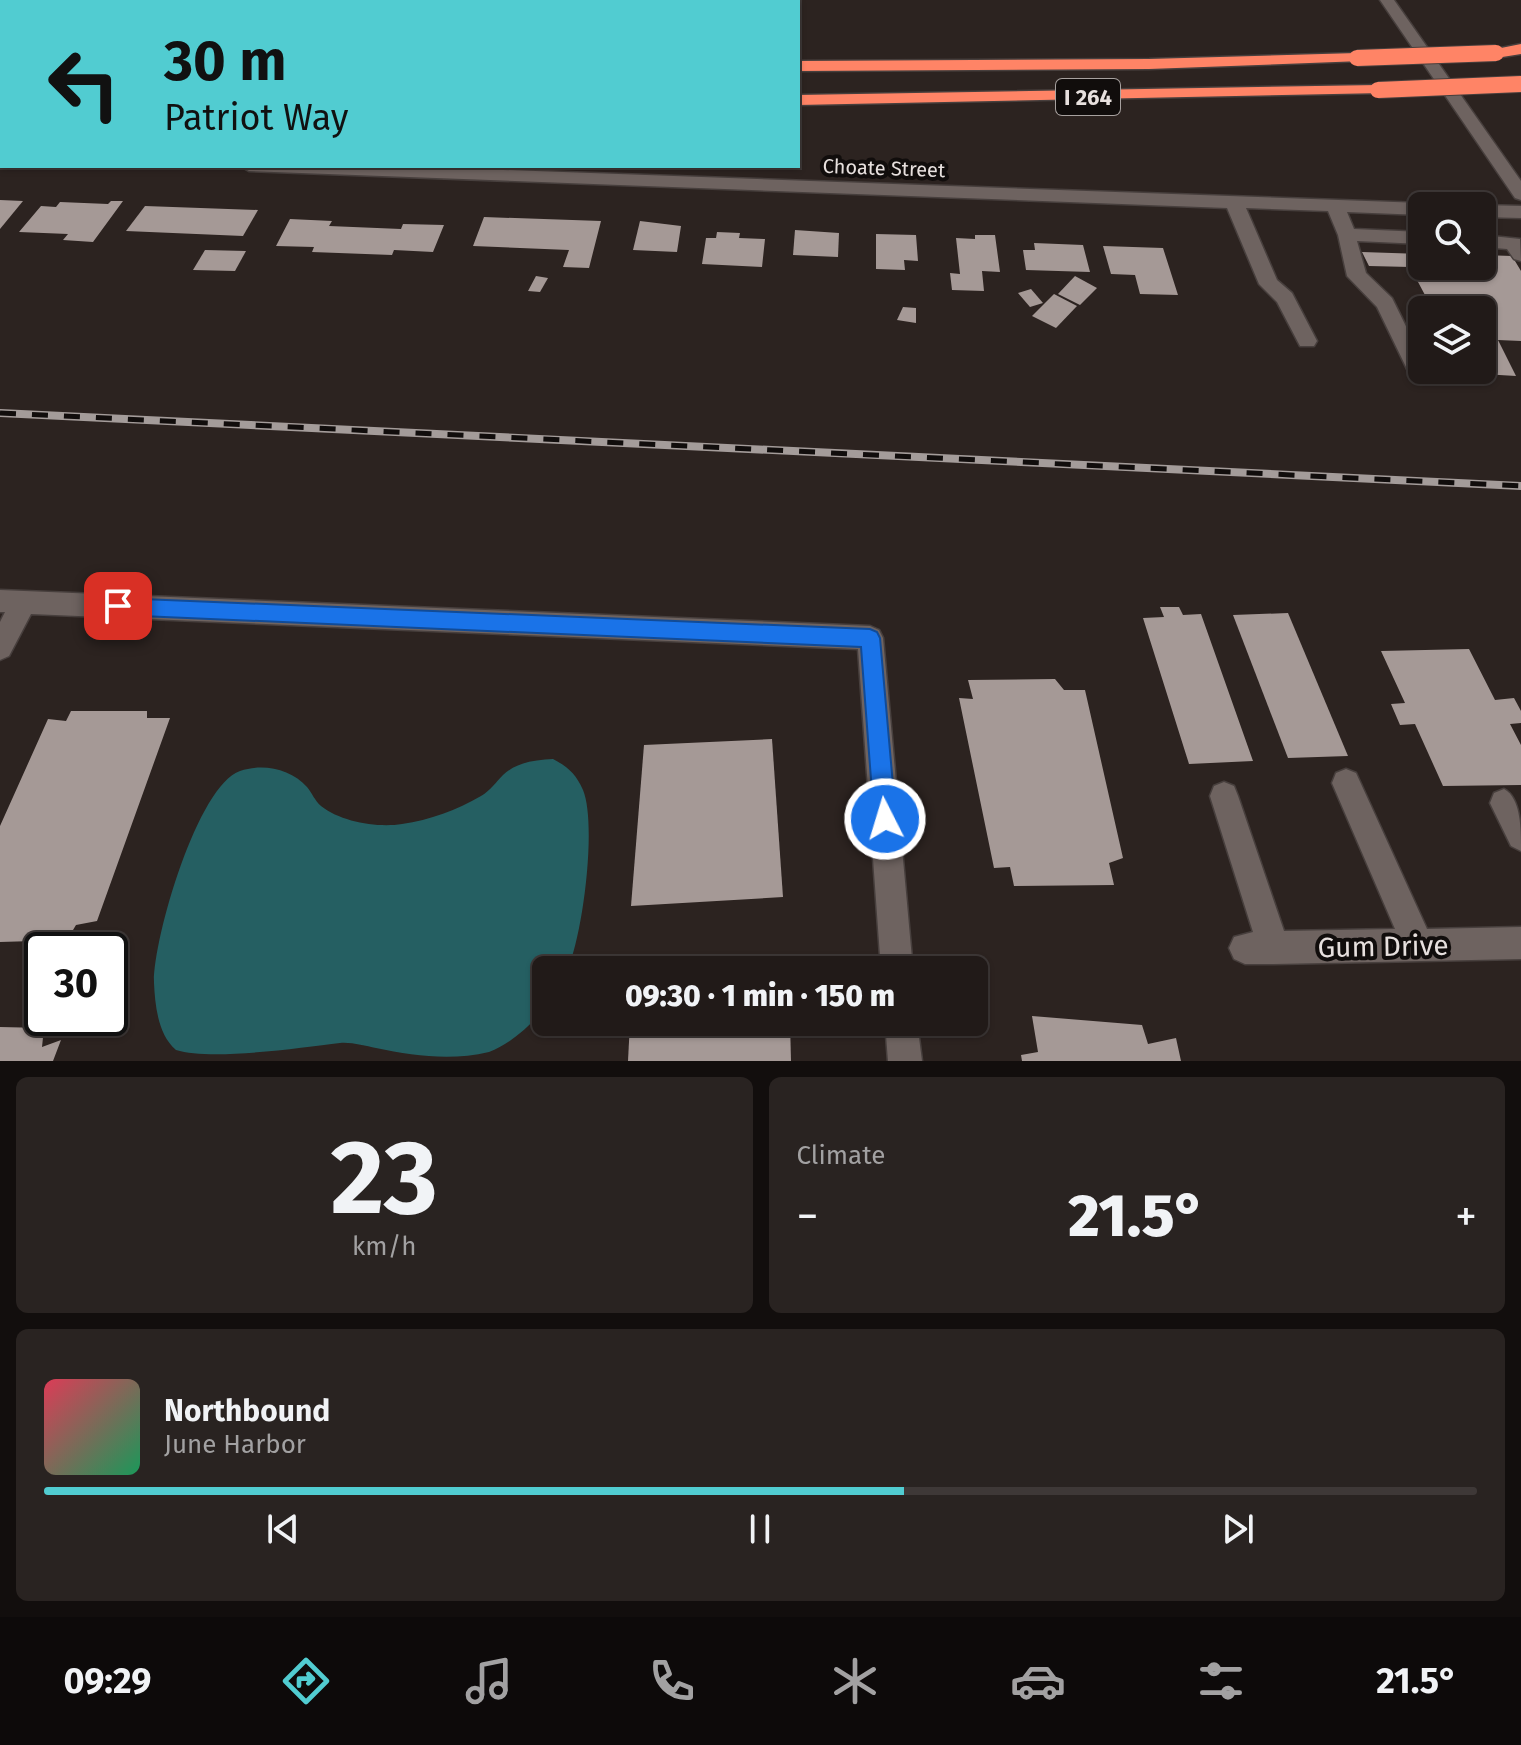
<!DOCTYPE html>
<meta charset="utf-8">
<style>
:root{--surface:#211a18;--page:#292321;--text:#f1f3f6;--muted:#a2a1a2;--line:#3e3837;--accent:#51ccd1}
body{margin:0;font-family:"Fira Sans",sans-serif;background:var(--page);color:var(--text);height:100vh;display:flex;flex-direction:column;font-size:30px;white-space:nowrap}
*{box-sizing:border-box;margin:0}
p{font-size:26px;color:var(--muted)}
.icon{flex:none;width:44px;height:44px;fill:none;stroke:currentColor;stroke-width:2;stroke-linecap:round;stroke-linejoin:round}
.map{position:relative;height:1061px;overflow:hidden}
.side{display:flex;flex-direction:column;gap:16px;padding:16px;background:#120e0d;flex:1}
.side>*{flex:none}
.guide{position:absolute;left:0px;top:0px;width:800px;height:168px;box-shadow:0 2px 6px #0004,0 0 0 2px var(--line);background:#51ccd1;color:#111;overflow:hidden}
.fabs{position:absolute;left:1408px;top:192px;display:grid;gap:16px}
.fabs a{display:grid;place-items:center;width:88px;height:88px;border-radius:12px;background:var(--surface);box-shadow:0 2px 6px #0004,0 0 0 2px var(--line);font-size:40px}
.speed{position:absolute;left:24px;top:932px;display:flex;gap:16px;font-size:40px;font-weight:700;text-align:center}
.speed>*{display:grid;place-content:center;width:104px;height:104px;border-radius:50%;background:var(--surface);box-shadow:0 2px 6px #0004,0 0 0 2px var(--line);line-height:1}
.speed .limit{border:4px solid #111;border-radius:12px;background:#fff;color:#111}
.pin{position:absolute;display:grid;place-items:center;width:68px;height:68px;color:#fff;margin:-34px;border-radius:16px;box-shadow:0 4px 12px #0006}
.me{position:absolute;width:88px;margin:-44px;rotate:355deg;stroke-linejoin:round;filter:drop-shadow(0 0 6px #0008)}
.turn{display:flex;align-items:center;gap:28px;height:168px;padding:0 32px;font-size:36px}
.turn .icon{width:104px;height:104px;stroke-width:2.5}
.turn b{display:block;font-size:56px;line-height:68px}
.big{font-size:60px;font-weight:800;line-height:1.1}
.side .widget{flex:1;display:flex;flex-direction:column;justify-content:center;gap:12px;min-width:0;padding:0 28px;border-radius:12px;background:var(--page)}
.side .dial{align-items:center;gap:0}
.dial b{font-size:104px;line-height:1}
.song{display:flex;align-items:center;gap:24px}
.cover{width:96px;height:96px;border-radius:12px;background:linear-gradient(135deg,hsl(350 70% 55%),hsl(150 70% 35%))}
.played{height:8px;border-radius:4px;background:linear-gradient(90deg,var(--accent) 60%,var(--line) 60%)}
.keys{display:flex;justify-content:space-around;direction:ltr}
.heat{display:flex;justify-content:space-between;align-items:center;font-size:44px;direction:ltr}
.side .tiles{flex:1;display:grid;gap:16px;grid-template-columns:1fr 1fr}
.widget:last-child{grid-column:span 2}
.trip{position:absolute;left:532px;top:956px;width:456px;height:80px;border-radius:12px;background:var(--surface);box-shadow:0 2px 6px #0004,0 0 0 2px var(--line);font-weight:800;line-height:80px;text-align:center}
.tabs{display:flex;height:128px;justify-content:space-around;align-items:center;background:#0d0a0a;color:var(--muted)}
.tabs .icon{width:56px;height:56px}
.tabs .current{color:var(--accent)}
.tabs b{font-size:36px;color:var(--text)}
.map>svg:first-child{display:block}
.water{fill:#255f62}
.building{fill:#a59996}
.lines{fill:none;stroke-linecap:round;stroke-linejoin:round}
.minor-casing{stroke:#473f3d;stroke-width:3}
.highway-casing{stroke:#473f3d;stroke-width:3}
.minor{fill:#6e6360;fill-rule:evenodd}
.highway{fill:#ff8466;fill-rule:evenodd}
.rail-casing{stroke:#a49c9a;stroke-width:8}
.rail{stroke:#110d0c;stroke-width:5;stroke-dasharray:16;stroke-linecap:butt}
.highway-bridge-casing{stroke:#473f3d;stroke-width:18;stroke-linecap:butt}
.highway-bridge{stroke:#ff8466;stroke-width:16}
.route{fill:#1a73e8;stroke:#114b97;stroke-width:2}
.labels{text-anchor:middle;stroke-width:8;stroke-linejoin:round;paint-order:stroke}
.far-street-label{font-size:20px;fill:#e7e0de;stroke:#110d0c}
.shield{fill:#110d0c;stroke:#a7a19f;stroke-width:2}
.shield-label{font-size:22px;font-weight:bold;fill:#e7e0de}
.near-street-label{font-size:28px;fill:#e7e0de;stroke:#110d0c}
</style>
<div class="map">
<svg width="1521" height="1061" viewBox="0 0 1521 1061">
<rect width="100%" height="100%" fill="#2c2320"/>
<path class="water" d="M553,759c15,8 23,15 30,31 14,34 0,146 -16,180h-21v38c-16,17 -35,36 -57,44 -38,9 -75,4 -113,-4 -11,-2 -24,-6 -36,-5 -42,5 -129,18 -164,7 -18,-15 -21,-45 -22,-67 -1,-43 43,-197 86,-212 23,-8 51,-2 67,16 5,6 8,14 14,19 20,16 57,22 81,18 28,-4 55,-14 79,-28 9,-5 15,-14 22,-21 14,-13 32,-15 50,-16z"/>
<g class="building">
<polygon points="0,200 23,201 0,229"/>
<polygon points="111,201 123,201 93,242 63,240 68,234 19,232 41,206 56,207 60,202 108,204"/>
<polygon points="145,206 258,210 243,236 126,231"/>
<polygon points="484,217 601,221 589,268 563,267 569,250 473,246"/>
<polygon points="290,219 332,221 329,226 401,229 403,224 444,225 433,252 394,250 392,255 312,252 314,247 276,246"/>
<polygon points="640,221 681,226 677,252 633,250"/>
<polygon points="795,230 839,233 838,257 793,255"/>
<polygon points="717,232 740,233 739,238 765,239 762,267 702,264 706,238 716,238"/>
<polygon points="876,234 916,235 918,261 904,260 905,270 876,269"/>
<polygon points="975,235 995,235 1000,272 982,271 984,291 952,290 950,273 960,274 956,238 975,239"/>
<polygon points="1034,243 1083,245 1090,272 1026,270 1023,250 1035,250"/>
<polygon points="1103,246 1163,248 1178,295 1140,294 1135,275 1111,274"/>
<polygon points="205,250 246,251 235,271 193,270"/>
<polygon points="1362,252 1422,254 1422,266 1482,266 1482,255 1512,256 1521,271 1521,341 1498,340 1516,376 1466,373 1464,370 1482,370 1482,310 1433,310 1410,267 1369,266"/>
<polygon points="536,276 548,278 540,292 528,291"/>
<polygon points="1075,276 1097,288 1080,305 1058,294"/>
<polygon points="1031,289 1043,303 1030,307 1018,293"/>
<polygon points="1054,294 1077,306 1056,328 1032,316"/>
<polygon points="903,307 916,308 916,323 897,320"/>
<polygon points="1160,607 1179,607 1183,615 1201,614 1253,761 1189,764 1143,618 1164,617"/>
<polygon points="1288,613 1348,756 1288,758 1233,615"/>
<polygon points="1469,649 1495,700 1514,698 1521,711 1521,723 1510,724 1521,745 1521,785 1443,786 1415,724 1400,725 1391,704 1405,703 1381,651"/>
<polygon points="1055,679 1064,690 1085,690 1123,858 1109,863 1114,885 1014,886 1010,867 994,868 959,698 973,699 968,680"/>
<polygon points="71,711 147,711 147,718 170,718 97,921 76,925 67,940 0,942 0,826 48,719 66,721"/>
<polygon points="772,739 783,897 631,906 644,745"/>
<polygon points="771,961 772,970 707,970 707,968"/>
<polygon points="1032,1016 1142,1025 1148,1044 1176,1038 1181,1061 1022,1061 1021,1055 1038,1052"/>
<polygon points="630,1022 790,1022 791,1061 628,1061"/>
<polygon points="0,1027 44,1028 42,1047 61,1040 53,1061 0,1061"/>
</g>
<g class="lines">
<defs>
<g id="minor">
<polygon points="1380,0 1394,0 1521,181 1521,200 1515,198"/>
<rect x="0" y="152" width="2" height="10"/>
<polygon points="240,166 394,166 1422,203 1429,206 1422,206 1422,215 1347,212 1354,229 1422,232 1422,244 1357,241 1366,273 1392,298 1422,359 1422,368 1414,372 1407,369 1377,307 1347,276 1338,235 1328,211 1246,208 1277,280 1292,293 1317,341 1314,346 1300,346 1277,302 1259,284 1227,208 249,171"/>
<polygon points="1482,205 1521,206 1521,218 1482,217 1482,206 1479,206"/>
<polygon points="1482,235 1520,239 1521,261 1514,259 1507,249 1482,247"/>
<polygon points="0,590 870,626 879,630 883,638 913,970 881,970 858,649 31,614 9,656 0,660 0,622 5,612 0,612"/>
<polygon points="1346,769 1356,773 1427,929 1521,927 1521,959 1274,964 1245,964 1234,959 1229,948 1234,937 1253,932 1210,796 1214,786 1224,782 1234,786 1238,796 1284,931 1395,929 1332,783 1336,773"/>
<path d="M1504,789c17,9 17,40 17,62l-10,-5 -21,-43 4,-10z"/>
<polygon points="885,1022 917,1022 922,1061 888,1061"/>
</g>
<g id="highway">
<rect x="0" y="36" width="2" height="10"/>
<polygon points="1521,44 1521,54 1496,58 1488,53 1491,50"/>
<polygon points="1357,53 1362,55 1362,61 1149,69 798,71 798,61 1149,59"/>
<rect x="0" y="70" width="2" height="10"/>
<polygon points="1378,85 1384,87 1384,93 798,105 798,95"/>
</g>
</defs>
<use href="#minor" class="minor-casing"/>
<use href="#highway" class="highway-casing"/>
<use href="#minor" class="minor"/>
<use href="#highway" class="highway"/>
<defs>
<polyline id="rail" points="0,413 1521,486"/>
</defs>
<use href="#rail" class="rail-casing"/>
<use href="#rail" class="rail"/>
<defs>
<g id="highway-bridge">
<polyline points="1357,58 1496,53"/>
<polyline points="1378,90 1521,84"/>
</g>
</defs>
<use href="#highway-bridge" class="highway-bridge-casing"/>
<use href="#highway-bridge" class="highway-bridge"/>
</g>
<polygon class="route" points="118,598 870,629 877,632 880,638 896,819 893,827 885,830 877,827 874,819 861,647 118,615 111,612 109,606 111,600"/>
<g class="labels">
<g class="far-street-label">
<text transform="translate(884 168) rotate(2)" y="7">Choate Street</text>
</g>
<rect class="shield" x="1056" y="79" width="64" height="36" rx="6"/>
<g class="shield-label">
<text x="1088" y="105">I 264</text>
</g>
<g class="near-street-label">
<text transform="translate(1383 946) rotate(-1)" y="10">Gum Drive</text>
</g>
</g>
</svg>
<div class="fabs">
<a><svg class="icon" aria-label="search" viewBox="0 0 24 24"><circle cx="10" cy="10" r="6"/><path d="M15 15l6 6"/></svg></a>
<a><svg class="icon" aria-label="layers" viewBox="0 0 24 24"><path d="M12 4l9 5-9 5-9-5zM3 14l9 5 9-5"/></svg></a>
</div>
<div class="speed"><div class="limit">30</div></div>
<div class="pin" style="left:118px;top:606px;background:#d93025"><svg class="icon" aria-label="arrive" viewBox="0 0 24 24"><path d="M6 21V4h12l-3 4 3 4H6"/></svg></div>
<svg class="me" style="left:885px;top:819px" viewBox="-20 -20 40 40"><circle r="17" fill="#1a73e8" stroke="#fff" stroke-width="3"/><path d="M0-11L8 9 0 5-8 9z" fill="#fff"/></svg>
<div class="trip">09:30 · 1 min · 150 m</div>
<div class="guide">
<div class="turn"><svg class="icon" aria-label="left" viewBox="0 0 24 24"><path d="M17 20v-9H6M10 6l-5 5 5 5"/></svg><div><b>30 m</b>Patriot Way</div></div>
</div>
</div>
<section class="side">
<div class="tiles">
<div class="widget dial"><b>23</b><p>km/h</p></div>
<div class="widget"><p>Climate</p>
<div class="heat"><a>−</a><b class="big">21.5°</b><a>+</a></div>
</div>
<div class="widget">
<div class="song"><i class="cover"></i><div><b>Northbound</b><p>June Harbor</p></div></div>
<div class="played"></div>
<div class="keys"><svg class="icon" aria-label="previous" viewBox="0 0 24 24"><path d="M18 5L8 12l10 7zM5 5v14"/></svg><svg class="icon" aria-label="pause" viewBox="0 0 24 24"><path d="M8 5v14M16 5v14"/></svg><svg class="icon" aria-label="next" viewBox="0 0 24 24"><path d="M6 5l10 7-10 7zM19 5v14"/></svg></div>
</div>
</div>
</section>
<nav class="tabs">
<b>09:29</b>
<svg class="icon current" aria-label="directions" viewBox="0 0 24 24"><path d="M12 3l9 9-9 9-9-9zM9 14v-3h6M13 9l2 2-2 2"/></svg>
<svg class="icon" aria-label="music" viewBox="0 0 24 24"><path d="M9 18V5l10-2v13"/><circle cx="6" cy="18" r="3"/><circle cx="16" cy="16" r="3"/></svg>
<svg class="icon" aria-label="phone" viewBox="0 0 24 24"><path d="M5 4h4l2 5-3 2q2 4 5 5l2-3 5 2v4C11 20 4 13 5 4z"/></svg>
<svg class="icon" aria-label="climate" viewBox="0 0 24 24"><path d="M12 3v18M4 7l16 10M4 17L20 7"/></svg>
<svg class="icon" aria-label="car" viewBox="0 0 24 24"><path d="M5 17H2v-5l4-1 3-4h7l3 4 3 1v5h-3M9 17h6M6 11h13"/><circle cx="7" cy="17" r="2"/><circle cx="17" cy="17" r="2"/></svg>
<svg class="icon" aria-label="filters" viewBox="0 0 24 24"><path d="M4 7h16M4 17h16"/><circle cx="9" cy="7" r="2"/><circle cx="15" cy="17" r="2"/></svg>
<b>21.5°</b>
</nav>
